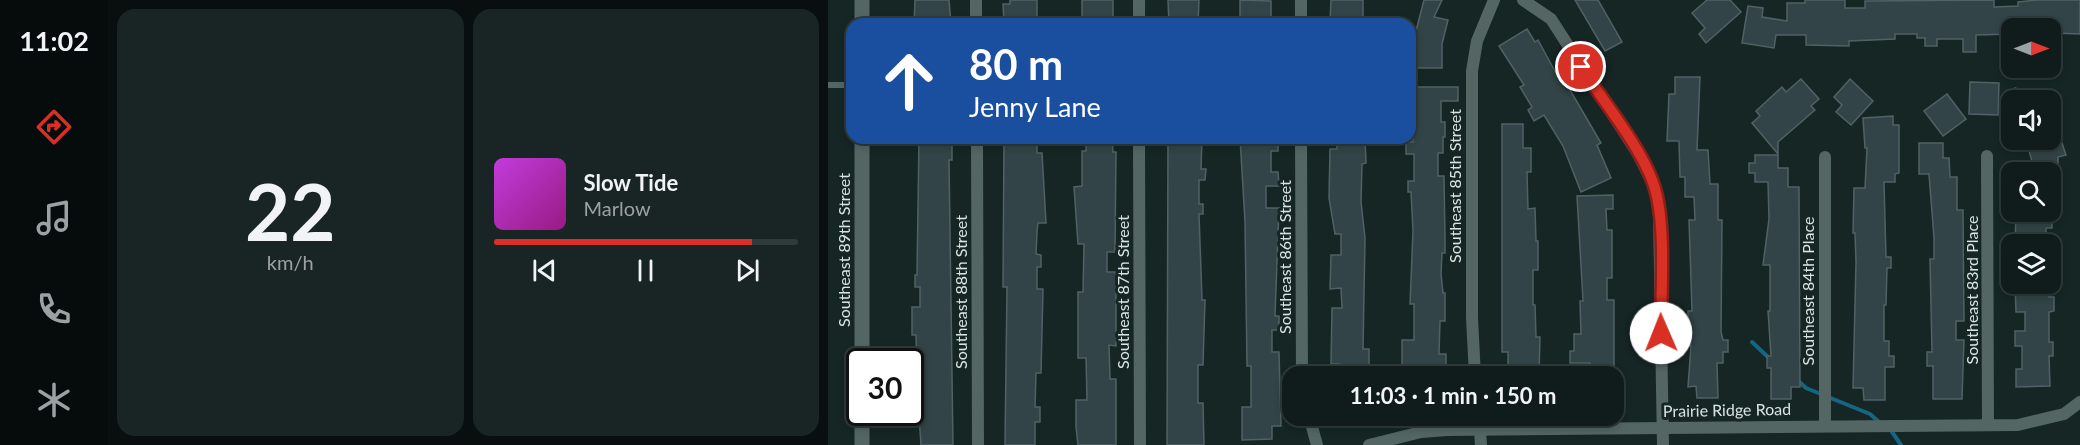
<!DOCTYPE html>
<meta charset="utf-8">
<style>
:root{--surface:#101c1c;--page:#192525;--text:#f1f3f6;--muted:#9ca1a3;--line:#303a3b;--accent:#d93025}
body{margin:0;font-family:Lato,sans-serif;background:var(--page);color:var(--text);height:100vh;display:flex;flex-direction:column;font-size:22px;white-space:nowrap}
*{box-sizing:border-box;margin:0}
p{font-size:20px;color:var(--muted)}
.icon{flex:none;width:33px;height:33px;fill:none;stroke:currentColor;stroke-width:2;stroke-linecap:round;stroke-linejoin:round}
.map{position:relative;flex:1;overflow:hidden}
.drawer{display:flex;flex-direction:column;gap:9px;padding:9px;background:#090f0f;width:720px}
.drawer>*{flex:none}
.banner{position:absolute;left:18px;top:18px;width:570px;height:126px;border-radius:18px;box-shadow:0 3px 9px #0003,0 0 0 2px var(--line);background:#1a4fa0;color:#fff;overflow:hidden}
.needle{width:39px;rotate:90deg}
.tools{position:absolute;left:1173px;top:18px;display:grid;gap:12px}
.tools a{display:grid;place-items:center;width:60px;height:60px;border-radius:12px;background:var(--surface);box-shadow:0 3px 9px #0003,0 0 0 2px var(--line);font-size:30px}
.speed{position:absolute;left:18px;top:348px;display:flex;gap:12px;font-size:30px;font-weight:700;text-align:center}
.speed>*{display:grid;place-content:center;width:78px;height:78px;border-radius:50%;background:var(--surface);box-shadow:0 3px 9px #0003,0 0 0 2px var(--line);line-height:1}
.speed .limit{border:3px solid #111;border-radius:9px;background:#fff;color:#111}
.pin{position:absolute;display:grid;place-items:center;width:51px;height:51px;color:#fff;margin:-26px;border:3px solid #fff;border-radius:50%;box-shadow:0 2px 6px #0007}
.me{position:absolute;width:66px;margin:-33px;rotate:359deg;stroke-linejoin:round;filter:drop-shadow(0 0 4px #0008)}
.turn{display:flex;align-items:center;gap:21px;height:126px;padding:0 24px;font-size:27px}
.turn .icon{width:78px;height:78px;stroke-width:2.5}
.turn b{display:block;font-size:42px;line-height:51px}
.drawer .tile{flex:1;display:flex;flex-direction:column;justify-content:center;gap:9px;min-width:0;padding:0 21px;border-radius:18px;background:var(--page)}
.drawer .dial{align-items:center;gap:0}
.dial b{font-size:78px;line-height:1}
.song{display:flex;align-items:center;gap:18px}
.cover{width:72px;height:72px;border-radius:9px;background:linear-gradient(135deg,hsl(290 70% 55%),hsl(310 70% 35%))}
.played{height:6px;border-radius:3px;background:linear-gradient(90deg,var(--accent) 85%,var(--line) 85%)}
.keys{display:flex;justify-content:space-around;direction:ltr}
.drawer .tiles{flex:1;display:grid;gap:9px;grid-template-columns:repeat(2,1fr)}
.trip{position:absolute;left:454px;top:366px;width:342px;height:60px;border-radius:18px;background:var(--surface);box-shadow:0 3px 9px #0003,0 0 0 2px var(--line);font-weight:700;line-height:60px;text-align:center}
main{display:flex;flex:1;min-height:0}
.tab-bar{display:flex;flex-direction:column;width:108px;justify-content:space-around;align-items:center;background:#060b0b;color:var(--muted)}
.tab-bar .icon{width:42px;height:42px}
.tab-bar .current{color:var(--accent)}
.tab-bar b{font-size:27px;color:var(--text)}
.map>svg:first-child{display:block}
.lines{fill:none;stroke-linecap:round;stroke-linejoin:round}
.stream{stroke:#166582;stroke-width:4}
.building{fill:#324447;stroke:#506265;stroke-width:1.5}
.service{stroke:#536664;stroke-width:6}
.minor{stroke:#536664;stroke-width:12}
.tertiary{stroke:#536664;stroke-width:15}
.route-casing{stroke:#8d1f18;stroke-width:15}
.route{stroke:#d93025;stroke-width:10}
.labels{text-anchor:middle;stroke-width:6;stroke-linejoin:round;paint-order:stroke}
.street-label{font-size:16px;fill:#dae5e3;stroke:#152625}
</style>
<main>
<nav class="tab-bar">
<b>11:02</b>
<svg class="icon current" aria-label="directions" viewBox="0 0 24 24"><path d="M12 3l9 9-9 9-9-9zM9 14v-3h6M13 9l2 2-2 2"/></svg>
<svg class="icon" aria-label="music" viewBox="0 0 24 24"><path d="M9 18V5l10-2v13"/><circle cx="6" cy="18" r="3"/><circle cx="16" cy="16" r="3"/></svg>
<svg class="icon" aria-label="phone" viewBox="0 0 24 24"><path d="M5 4h4l2 5-3 2q2 4 5 5l2-3 5 2v4C11 20 4 13 5 4z"/></svg>
<svg class="icon" aria-label="climate" viewBox="0 0 24 24"><path d="M12 3v18M4 7l16 10M4 17L20 7"/></svg>
</nav>
<section class="drawer">
<div class="tiles">
<div class="tile dial"><b>22</b><p>km/h</p></div>
<div class="tile">
<div class="song"><i class="cover"></i><div><b>Slow Tide</b><p>Marlow</p></div></div>
<div class="played"></div>
<div class="keys"><svg class="icon" aria-label="previous" viewBox="0 0 24 24"><path d="M18 5L8 12l10 7zM5 5v14"/></svg><svg class="icon" aria-label="pause" viewBox="0 0 24 24"><path d="M8 5v14M16 5v14"/></svg><svg class="icon" aria-label="next" viewBox="0 0 24 24"><path d="M6 5l10 7-10 7zM19 5v14"/></svg></div>
</div>
</div>
</section>
<div class="map">
<svg width="1252" height="445" viewBox="0 0 1252 445">
<rect width="100%" height="100%" fill="#152625"/>
<g class="lines">
<g class="stream">
<polyline points="924,342 941,358"/>
<polyline points="968,379 978,388 1042,414 1051,422"/>
<polyline points="1062,429 1073,445"/>
</g>
</g>
<g class="building">
<polygon points="87,0 121,0 123,24 86,24"/>
<polygon points="182,0 209,0 209,22 176,23 175,4 182,4"/>
<rect x="254" y="0" width="31" height="24"/>
<polygon points="340,0 371,0 370,24 341,24"/>
<polygon points="412,0 443,1 443,24 412,24"/>
<polygon points="503,0 535,0 535,23 502,22"/>
<polygon points="596,0 614,0 606,17 620,20 614,44 614,68 584,68 583,50"/>
<polygon points="747,0 770,0 794,42 777,51"/>
<polygon points="879,0 902,0 913,12 878,43 871,34 877,28 864,13"/>
<polygon points="977,0 1017,0 1017,8 1037,8 1037,1 1166,0 1166,7 1190,6 1190,2 1209,0 1252,0 1252,34 1225,33 1225,28 1184,28 1184,34 1148,35 1148,52 1135,52 1135,39 1109,39 1109,46 1097,46 1097,38 1089,38 1089,34 1067,34 1067,39 1021,41 1021,46 978,45 978,35 948,35 946,48 914,43 920,6 935,8 934,17 959,21 959,3 977,3"/>
<polygon points="699,29 707,42 710,40 728,73 731,71 773,143 769,145 783,178 753,192 735,146 716,115 706,121 700,110 704,107 692,87 696,85 671,46"/>
<polygon points="847,77 872,77 869,150 880,150 882,184 890,184 890,220 894,220 893,332 895,340 900,340 900,352 895,352 895,363 889,363 890,398 869,398 868,386 860,387 863,346 860,346 860,311 864,311 861,220 867,220 866,197 857,197 857,177 852,177 851,141 839,141 841,94 847,94"/>
<polygon points="973,79 991,99 983,106 987,110 950,142 950,154 924,123 932,116 928,111 954,87 958,92"/>
<polygon points="1022,79 1045,101 1023,125 1008,112 1014,105 1006,97"/>
<polygon points="1142,82 1171,83 1170,115 1141,114"/>
<polygon points="584,87 630,87 630,101 613,101 613,122 617,122 617,137 615,137 615,153 610,153 610,176 616,176 617,238 617,253 614,253 613,274 615,293 617,293 617,321 612,321 611,354 618,354 618,376 594,376 594,368 574,368 574,340 586,340 586,304 582,304 585,231 583,192 580,192 580,181 586,181 586,154 578,154 578,142 585,142 585,118 582,118"/>
<polygon points="1187,88 1218,100 1182,100"/>
<polygon points="1119,94 1138,119 1115,136 1096,111"/>
<polygon points="1065,116 1065,125 1071,125 1071,173 1067,174 1067,182 1056,182 1058,257 1063,257 1063,268 1059,268 1058,305 1056,305 1056,341 1061,341 1061,356 1066,356 1066,367 1057,367 1057,400 1036,400 1035,388 1025,388 1028,262 1027,233 1025,233 1026,188 1037,188 1039,148 1037,148 1035,118"/>
<polygon points="674,124 695,124 695,148 703,148 703,172 699,172 700,209 707,208 708,241 710,241 710,270 705,270 705,305 707,305 708,337 712,337 711,376 689,376 689,366 680,366 680,352 674,352"/>
<polygon points="91,138 121,138 121,144 124,144 124,160 121,160 125,445 93,445 90,402 83,402 84,375 89,376 88,335 84,335 84,307 92,307 92,287 87,287 87,275 89,275"/>
<polygon points="176,138 209,138 209,153 214,153 218,223 210,223 209,232 208,254 213,255 213,267 209,267 209,289 215,289 213,373 208,373 207,407 212,407 212,422 207,422 207,445 177,445 179,287 175,287"/>
<polygon points="258,138 284,138 285,152 288,152 287,252 279,252 279,272 288,272 288,346 281,345 282,379 288,379 288,445 250,445 248,427 248,400 259,400 258,358 250,358 250,292 255,292 256,244 250,244 246,187 254,186 254,151 258,151"/>
<polygon points="340,138 374,138 373,169 378,169 377,180 371,180 371,204 375,204 375,214 371,214 374,300 377,300 375,365 370,365 370,403 375,403 376,445 339,445"/>
<polygon points="412,138 450,138 450,151 443,151 443,172 450,172 451,186 438,186 438,208 451,208 447,316 451,316 451,330 444,330 444,352 451,352 453,426 444,426 444,439 414,440 414,407 423,407 423,366 419,366 417,222"/>
<polygon points="509,138 537,138 538,163 534,164 533,202 537,238 535,349 541,349 541,365 535,365 535,376 511,376 511,364 503,364 504,308 514,308 513,288 502,289 503,255 513,255 513,234 507,234 501,198 502,149 509,149"/>
<polygon points="1198,140 1229,140 1230,144 1234,143 1238,155 1230,157 1230,172 1207,172"/>
<polygon points="1091,143 1115,143 1115,158 1121,158 1122,177 1129,177 1129,210 1135,210 1136,321 1128,321 1128,340 1136,340 1134,399 1105,399 1105,366 1099,366 1099,352 1104,352 1102,259 1106,259 1106,238 1101,174 1091,174"/>
<polygon points="927,155 950,155 950,168 960,168 960,187 971,187 972,387 963,387 963,399 943,399 943,368 939,368 939,356 943,356 940,311 942,311 942,265 935,265 941,219 940,182 927,182 927,173 921,173 921,163 927,163"/>
<polygon points="785,195 785,209 778,209 779,230 784,230 784,278 779,278 779,300 786,300 786,376 762,376 762,363 742,363 742,351 746,351 746,334 753,334 752,301 755,301 749,196"/>
<polygon points="1188,212 1224,212 1224,228 1218,228 1218,244 1187,244"/>
<polygon points="1187,284 1221,284 1221,297 1226,297 1226,311 1221,312 1221,342 1225,342 1225,356 1221,356 1222,386 1188,387 1188,369 1194,369 1194,346 1187,346 1187,331 1197,331 1197,312 1188,312"/>
</g>
<g class="lines">
<polyline class="service" points="0,85 24,85"/>
<g class="minor">
<polyline points="148,0 148,24"/>
<polyline points="311,0 311,24"/>
<polyline points="473,0 473,24"/>
<polyline points="695,0 723,19 810,154 827,188 831,215 835,445"/>
<polyline points="149,138 150,445"/>
<polyline points="311,138 312,445"/>
<polyline points="473,138 474,376"/>
<polyline points="1159,156 1160,425"/>
<polyline points="997,157 997,425"/>
<polyline points="647,376 644,318 644,71 649,41 666,0"/>
<polyline points="481,416 489,445"/>
<polyline points="651,416 653,445"/>
<polyline points="541,445 593,432 619,430 1190,425 1236,414 1252,402"/>
</g>
<g class="tertiary">
<polyline points="34,24 34,0"/>
<polyline points="34,138 34,362"/>
<polyline points="34,445 34,412"/>
</g>
</g>
<g class="lines">
<defs>
<path id="route" d="M753,67c22,34 64,85 74,122 11,36 6,104 6,144"/>
</defs>
<use href="#route" class="route-casing"/>
<use href="#route" class="route"/>
</g>
<g class="labels">
<g class="street-label">
<text transform="translate(627 186) rotate(-90)" y="6">Southeast 85th Street</text>
<text transform="translate(16 250) rotate(-90)" y="6">Southeast 89th Street</text>
<text transform="translate(457 257) rotate(-90)" y="6">Southeast 86th Street</text>
<text transform="translate(1144 290) rotate(-90)" y="6">Southeast 83rd Place</text>
<text transform="translate(980 291) rotate(-90)" y="6">Southeast 84th Place</text>
<text transform="translate(133 292) rotate(-90)" y="6">Southeast 88th Street</text>
<text transform="translate(295 292) rotate(-90)" y="6">Southeast 87th Street</text>
<text transform="translate(899 410) rotate(-1)" y="6">Prairie Ridge Road</text>
</g>
</g>
</svg>
<div class="tools">
<a><svg class="needle" viewBox="-14 -14 28 28"><path d="M0-13l5 13h-10z" fill="#e53935"/><path d="M0 13l5-13h-10z" fill="#9ca1a3"/></svg></a>
<a><svg class="icon" aria-label="sound" viewBox="0 0 24 24"><path d="M4 9h4l5-4v14l-5-4H4zM17 9q2 3 0 6"/></svg></a>
<a><svg class="icon" aria-label="search" viewBox="0 0 24 24"><circle cx="10" cy="10" r="6"/><path d="M15 15l6 6"/></svg></a>
<a><svg class="icon" aria-label="layers" viewBox="0 0 24 24"><path d="M12 4l9 5-9 5-9-5zM3 14l9 5 9-5"/></svg></a>
</div>
<div class="speed"><div class="limit">30</div></div>
<div class="pin" style="left:753px;top:67px;background:#d93025"><svg class="icon" aria-label="arrive" viewBox="0 0 24 24"><path d="M6 21V4h12l-3 4 3 4H6"/></svg></div>
<svg class="me" style="left:833px;top:333px" viewBox="-20 -20 40 40"><circle r="19" fill="#fff"/><path d="M0-13L10 11 0 6-10 11z" fill="#d93025"/></svg>
<div class="trip">11:03 · 1 min · 150 m</div>
<div class="banner">
<div class="turn"><svg class="icon" aria-label="ahead" viewBox="0 0 24 24"><path d="M12 20V5M6 11l6-6 6 6"/></svg><div><b>80 m</b>Jenny Lane</div></div>
</div>
</div>
</main>
